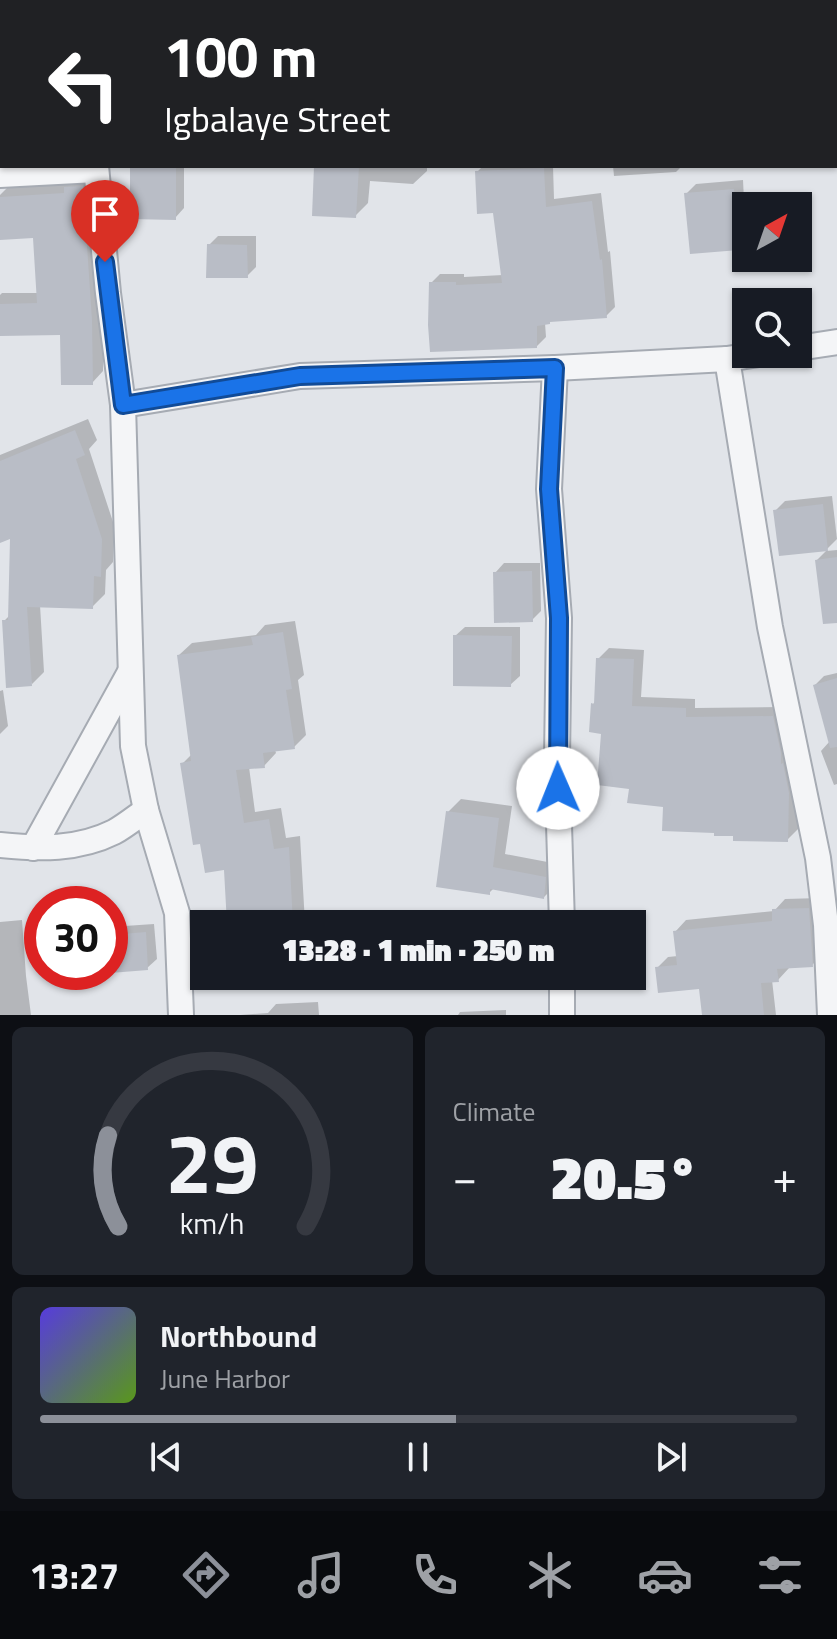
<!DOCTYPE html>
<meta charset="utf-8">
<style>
:root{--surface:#171b24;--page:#20242c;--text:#f1f3f6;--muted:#9ea1a6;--line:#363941;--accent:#8c9099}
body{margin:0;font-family:"Titillium Web",sans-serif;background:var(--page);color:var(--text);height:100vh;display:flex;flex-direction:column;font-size:30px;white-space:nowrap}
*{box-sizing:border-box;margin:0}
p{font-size:26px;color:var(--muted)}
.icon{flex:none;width:44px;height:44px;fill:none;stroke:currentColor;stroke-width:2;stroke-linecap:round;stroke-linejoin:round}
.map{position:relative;height:1015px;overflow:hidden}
.details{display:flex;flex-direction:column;gap:12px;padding:12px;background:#0d0f14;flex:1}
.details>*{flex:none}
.banner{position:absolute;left:0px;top:0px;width:838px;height:168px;box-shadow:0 2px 6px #0004;background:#202124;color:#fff;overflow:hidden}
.needle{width:52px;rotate:40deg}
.buttons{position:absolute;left:732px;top:192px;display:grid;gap:16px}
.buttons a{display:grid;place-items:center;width:80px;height:80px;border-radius:0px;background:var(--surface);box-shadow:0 2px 6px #0004;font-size:40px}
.speed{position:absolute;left:24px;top:886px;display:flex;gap:16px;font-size:40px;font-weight:700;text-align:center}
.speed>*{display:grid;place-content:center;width:104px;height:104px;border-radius:50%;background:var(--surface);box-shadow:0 2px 6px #0004;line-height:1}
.speed .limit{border:12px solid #d22;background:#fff;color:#111}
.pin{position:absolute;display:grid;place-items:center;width:68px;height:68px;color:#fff;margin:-82px -34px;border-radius:50% 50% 50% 0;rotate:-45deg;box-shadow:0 0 8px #0007}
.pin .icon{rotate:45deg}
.me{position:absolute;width:88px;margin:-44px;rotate:359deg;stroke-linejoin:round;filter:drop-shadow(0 0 6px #0008)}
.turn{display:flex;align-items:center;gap:28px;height:168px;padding:0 32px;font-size:36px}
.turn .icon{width:104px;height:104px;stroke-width:2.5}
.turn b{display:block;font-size:56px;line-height:68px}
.big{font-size:60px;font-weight:800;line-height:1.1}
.details .tile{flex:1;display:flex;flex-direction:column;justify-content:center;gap:12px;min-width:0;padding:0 28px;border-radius:12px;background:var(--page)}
.details .dial{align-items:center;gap:0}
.dial svg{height:208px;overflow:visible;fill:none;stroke:var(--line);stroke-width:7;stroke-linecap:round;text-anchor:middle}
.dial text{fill:var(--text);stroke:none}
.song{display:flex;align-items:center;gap:24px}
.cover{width:96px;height:96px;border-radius:12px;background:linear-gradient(135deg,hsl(250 70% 55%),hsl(90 70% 35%))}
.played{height:8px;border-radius:4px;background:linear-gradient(90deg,var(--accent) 55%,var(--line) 55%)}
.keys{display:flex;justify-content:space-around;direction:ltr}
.heat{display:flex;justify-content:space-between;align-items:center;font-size:44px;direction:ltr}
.details .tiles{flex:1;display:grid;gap:12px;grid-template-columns:1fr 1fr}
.tile:last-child{grid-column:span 2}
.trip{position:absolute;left:190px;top:910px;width:456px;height:80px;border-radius:0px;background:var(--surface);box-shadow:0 2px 6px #0004;font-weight:800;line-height:80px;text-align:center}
.menu{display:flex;height:128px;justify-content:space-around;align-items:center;background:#090b0e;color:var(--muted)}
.menu .icon{width:56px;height:56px}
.menu .on{color:var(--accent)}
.menu b{font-size:36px;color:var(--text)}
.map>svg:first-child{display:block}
.shadow{fill:#0003}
.building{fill:#b9bdc6}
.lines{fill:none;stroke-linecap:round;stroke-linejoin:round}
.minor-casing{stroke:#a6abb3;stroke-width:28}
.minor{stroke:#f4f5f7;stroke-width:24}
.route-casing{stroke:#114b97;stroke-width:20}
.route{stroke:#1a73e8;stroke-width:14}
</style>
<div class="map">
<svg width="837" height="1015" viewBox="0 0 837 1015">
<rect width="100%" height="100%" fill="#e1e4e9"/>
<g class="shadow">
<rect x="527" y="0" width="50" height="2"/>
<polygon points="710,0 837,0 837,59 836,2 710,2"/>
<polygon points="132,166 184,166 184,208 175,218"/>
<polygon points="316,166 427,166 427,171 413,184 370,181 368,203 355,216"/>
<polygon points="483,166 553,166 554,199 601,193 608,252 610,251 615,307 606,316 551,320 545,323 546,337 537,346 431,283 440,274 464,274 464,277 503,275 494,211 477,172"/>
<polygon points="613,166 682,166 676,172 614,176"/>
<polygon points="94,175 103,307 103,371 92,383 62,333 0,334 0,295 2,293 38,293 35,236 0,238 0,195 8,187 70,183"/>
<polygon points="743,180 746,241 739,248 687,193 696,184"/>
<polygon points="218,236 256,236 256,267 247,276 209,245"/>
<polygon points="88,419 97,440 89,449 114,525 113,562 106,570 105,594 92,607 40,605 44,672 32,684 4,621 10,615 12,536 0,541 0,455"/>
<polygon points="832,496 837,539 827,549 775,511 785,501"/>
<polygon points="837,550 837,597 817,560 826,551"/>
<polygon points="504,563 540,563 541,611 532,620 495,573"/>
<polygon points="295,621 304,675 298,680 306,735 294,747 275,750 276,753 264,766 249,767 255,812 281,808 286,838 300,836 305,923 229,924 226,868 183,763 192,754 179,655 192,643 256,635 265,625"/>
<polygon points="465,627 520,627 520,676 510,685 455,636"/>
<polygon points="609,648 644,650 641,697 695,699 695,708 783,707 799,781 798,829 787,840 735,834 665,805 631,787 603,732 593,704 596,701 598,659"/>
<polygon points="837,673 837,784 834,785 821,751 830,741 815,685 824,676"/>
<polygon points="3,690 8,726 0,734 0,691"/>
<polygon points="461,799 512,806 505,854 558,864 557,884 544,897 494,888 489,893 448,812"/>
<polygon points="820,898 823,954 812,965 789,968 778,980 772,980 776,1015 704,1015 701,987 657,968 668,957 678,956 675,932 686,920 774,911 785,899"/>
<polygon points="381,913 382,924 328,924 337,915"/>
<polygon points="22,920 26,976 31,1015 0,1015 0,922"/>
<polygon points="154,924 157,959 147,968 110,971 110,927"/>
<polygon points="318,1002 319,1015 240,1015 268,1013 276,1004"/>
<polygon points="506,1010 506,1015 458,1015 460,1012"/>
</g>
<g class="building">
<polygon points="130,166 176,166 176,220 130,219"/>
<polygon points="314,166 359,166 356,218 312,216"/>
<polygon points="544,168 546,207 592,201 600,260 602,259 607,318 550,322 550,324 537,326 537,348 430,352 428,325 429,282 456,282 456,285 502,283 493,213 477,214 475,171"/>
<polygon points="83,186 92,320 93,385 61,385 60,335 0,336 0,304 37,303 33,238 0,240 0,197 64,193 64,187"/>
<polygon points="734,189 739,250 690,254 684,193"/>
<polygon points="207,244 247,245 248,278 206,278"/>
<polygon points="75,430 85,455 76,459 102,539 101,577 94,576 93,609 27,607 32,686 6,688 2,620 8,620 10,539 0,543 0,461"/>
<polygon points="823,504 828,551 779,556 773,510"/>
<polygon points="837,557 837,623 823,624 815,560"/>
<polygon points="532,571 533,622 494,623 493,572"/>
<polygon points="283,632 292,689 286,690 295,749 263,753 265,768 236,770 244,823 269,819 274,849 289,847 293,924 227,924 224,870 205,873 200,844 193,845 180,763 191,761 177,655 253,645 251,637"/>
<polygon points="453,635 512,636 511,687 453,686"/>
<polygon points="596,658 634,659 632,706 686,708 686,717 773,716 781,753 781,764 783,763 789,793 788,842 733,841 733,836 714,836 714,833 662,831 663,807 627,803 629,789 597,785 601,734 589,732 591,703 594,704"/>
<polygon points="837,678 837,747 830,748 813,685"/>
<polygon points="446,811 499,818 493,867 546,877 544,899 490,889 490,895 436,887"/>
<polygon points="809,908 813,967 777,969 779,982 761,983 764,1015 702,1015 699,989 658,993 655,967 677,965 673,931 772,921 772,909"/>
<polygon points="146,932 148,970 110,973 110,935"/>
</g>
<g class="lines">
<defs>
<g id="minor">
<polyline points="79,0 80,2"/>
<polyline points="96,166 108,293 123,405 133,746 146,810 177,913 181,1015"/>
<polyline points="0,175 96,170"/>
<polyline points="798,348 837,342"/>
<polyline points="727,359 770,627 818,858 826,925 830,1015"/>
<polyline points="555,368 549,489 559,618 557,758 562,924"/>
<polyline points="123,405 300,376 555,368 727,359 759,354"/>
<path d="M0,845c39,4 78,5 114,-13 11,-6 22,-15 32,-22"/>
<polyline points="33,848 130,672"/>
<polyline points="562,976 562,1015"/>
</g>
</defs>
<use href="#minor" class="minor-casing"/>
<use href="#minor" class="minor"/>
</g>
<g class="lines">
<defs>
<polyline id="route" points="105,262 123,405 300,376 555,368 549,489 559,618 558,788"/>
</defs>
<use href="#route" class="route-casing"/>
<use href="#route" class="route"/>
</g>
</svg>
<div class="buttons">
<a><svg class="needle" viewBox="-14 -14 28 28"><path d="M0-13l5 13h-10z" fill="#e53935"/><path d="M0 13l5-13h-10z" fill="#9ea1a6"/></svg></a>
<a><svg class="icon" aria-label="search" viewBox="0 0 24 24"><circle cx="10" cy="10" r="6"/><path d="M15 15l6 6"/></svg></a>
</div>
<div class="speed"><div class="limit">30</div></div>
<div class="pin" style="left:105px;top:262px;background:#d93025"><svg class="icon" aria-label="arrive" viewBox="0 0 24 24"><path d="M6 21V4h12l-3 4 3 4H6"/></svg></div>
<svg class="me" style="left:558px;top:788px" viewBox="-20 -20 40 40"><circle r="19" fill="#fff"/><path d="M0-13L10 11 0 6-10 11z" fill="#1a73e8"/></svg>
<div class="trip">13:28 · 1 min · 250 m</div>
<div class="banner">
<div class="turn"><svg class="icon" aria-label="left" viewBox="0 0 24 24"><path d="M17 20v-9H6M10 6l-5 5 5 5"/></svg><div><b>100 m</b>Igbalaye Street</div></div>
</div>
</div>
<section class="details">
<div class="tiles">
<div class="tile dial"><svg viewBox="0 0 100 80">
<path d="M14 69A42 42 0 1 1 86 69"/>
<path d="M14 69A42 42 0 0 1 10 34" stroke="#8c9099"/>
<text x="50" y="56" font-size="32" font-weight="700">29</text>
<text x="50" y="72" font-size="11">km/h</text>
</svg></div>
<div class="tile"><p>Climate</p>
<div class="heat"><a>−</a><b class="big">20.5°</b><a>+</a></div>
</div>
<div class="tile">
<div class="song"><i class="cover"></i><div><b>Northbound</b><p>June Harbor</p></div></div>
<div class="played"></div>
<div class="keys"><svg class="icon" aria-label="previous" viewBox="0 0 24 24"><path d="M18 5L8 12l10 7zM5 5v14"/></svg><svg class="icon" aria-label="pause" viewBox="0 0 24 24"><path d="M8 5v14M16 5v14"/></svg><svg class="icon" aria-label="next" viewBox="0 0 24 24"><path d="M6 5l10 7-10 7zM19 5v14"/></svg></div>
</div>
</div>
</section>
<nav class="menu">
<b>13:27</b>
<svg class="icon on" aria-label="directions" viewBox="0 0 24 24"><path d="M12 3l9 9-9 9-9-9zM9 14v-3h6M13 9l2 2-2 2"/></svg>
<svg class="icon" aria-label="music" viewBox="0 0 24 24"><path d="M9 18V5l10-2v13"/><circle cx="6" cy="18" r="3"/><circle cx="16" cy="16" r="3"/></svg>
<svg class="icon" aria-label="phone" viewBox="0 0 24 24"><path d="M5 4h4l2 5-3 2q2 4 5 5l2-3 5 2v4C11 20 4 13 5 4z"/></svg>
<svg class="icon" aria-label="climate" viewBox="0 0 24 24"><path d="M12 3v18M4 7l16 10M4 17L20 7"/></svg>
<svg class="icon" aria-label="car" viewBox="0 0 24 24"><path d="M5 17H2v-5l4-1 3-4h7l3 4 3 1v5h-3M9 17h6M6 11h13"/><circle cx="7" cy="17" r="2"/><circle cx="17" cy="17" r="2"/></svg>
<svg class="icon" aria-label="filters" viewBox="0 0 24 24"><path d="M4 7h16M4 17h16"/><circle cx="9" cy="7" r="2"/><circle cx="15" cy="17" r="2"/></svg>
</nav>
